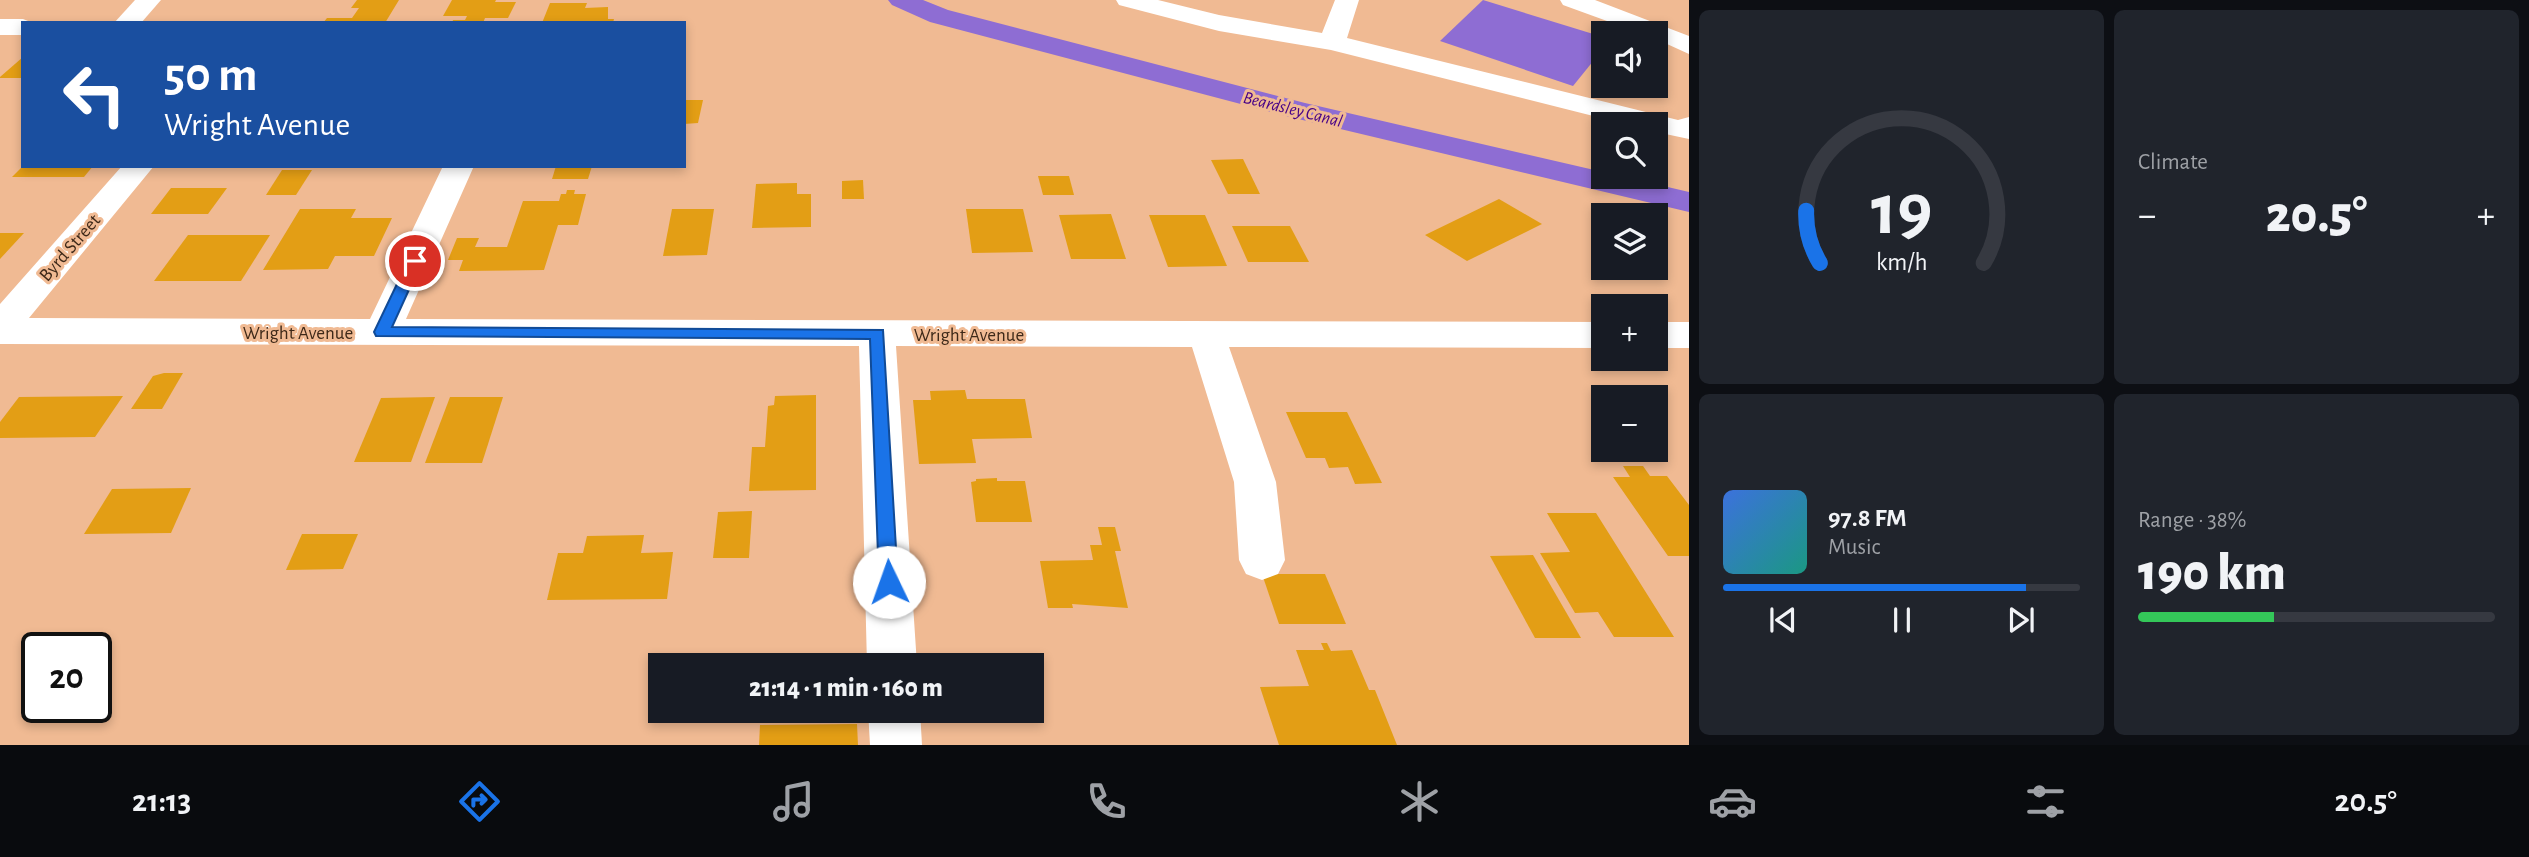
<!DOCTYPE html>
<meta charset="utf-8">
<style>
:root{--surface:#171b24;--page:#20242c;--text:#f1f3f6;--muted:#9ea1a6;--line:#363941;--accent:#1a73e8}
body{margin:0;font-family:"Alegreya Sans",sans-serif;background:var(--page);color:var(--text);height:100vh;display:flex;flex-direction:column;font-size:26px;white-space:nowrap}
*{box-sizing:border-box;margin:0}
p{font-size:23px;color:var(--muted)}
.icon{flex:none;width:38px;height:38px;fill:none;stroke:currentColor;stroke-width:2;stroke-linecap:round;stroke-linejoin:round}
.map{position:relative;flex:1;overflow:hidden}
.panel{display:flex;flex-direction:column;gap:10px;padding:10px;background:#0d0f14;width:840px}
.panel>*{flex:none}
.banner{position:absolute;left:21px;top:21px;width:665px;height:147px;border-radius:0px;box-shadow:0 4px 10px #0003;background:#1a4fa0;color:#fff;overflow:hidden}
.fabs{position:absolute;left:1591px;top:21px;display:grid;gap:14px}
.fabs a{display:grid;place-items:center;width:77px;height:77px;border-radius:0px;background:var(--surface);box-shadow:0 4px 10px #0003;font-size:35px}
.speed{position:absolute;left:21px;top:632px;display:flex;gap:14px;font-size:35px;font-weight:700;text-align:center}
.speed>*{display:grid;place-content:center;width:91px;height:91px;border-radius:50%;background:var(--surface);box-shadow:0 4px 10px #0003;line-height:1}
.speed .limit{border:4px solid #111;border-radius:10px;background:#fff;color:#111}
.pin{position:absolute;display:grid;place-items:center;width:60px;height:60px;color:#fff;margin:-30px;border:4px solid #fff;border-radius:50%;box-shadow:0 2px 7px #0007}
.me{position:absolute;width:77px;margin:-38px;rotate:357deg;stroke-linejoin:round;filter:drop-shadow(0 0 5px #0008)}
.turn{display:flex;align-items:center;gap:24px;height:147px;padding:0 28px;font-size:32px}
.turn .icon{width:91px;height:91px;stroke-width:2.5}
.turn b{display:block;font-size:49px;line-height:60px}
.big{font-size:52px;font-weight:800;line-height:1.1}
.panel .widget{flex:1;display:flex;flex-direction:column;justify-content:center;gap:10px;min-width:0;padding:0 24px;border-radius:10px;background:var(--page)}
.panel .dial{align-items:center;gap:0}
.dial svg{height:182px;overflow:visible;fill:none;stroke:var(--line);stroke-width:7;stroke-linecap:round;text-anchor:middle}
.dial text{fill:var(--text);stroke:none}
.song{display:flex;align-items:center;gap:21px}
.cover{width:84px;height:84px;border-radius:10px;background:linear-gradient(135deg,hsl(220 70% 55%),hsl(170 70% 35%))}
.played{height:7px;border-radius:4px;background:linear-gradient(90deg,var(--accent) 85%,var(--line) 85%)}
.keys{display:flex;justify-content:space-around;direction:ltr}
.heat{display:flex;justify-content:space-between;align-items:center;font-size:38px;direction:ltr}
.charge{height:10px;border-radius:5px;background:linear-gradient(90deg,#34c759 38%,var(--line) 0)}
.panel .tiles{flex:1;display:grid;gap:10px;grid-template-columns:repeat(2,1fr)}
.trip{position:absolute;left:648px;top:653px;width:396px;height:70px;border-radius:0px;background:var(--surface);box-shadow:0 4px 10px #0003;font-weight:800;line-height:70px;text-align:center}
.menu{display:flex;height:112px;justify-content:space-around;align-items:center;background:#090b0e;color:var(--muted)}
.menu .icon{width:49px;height:49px}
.menu .on{color:var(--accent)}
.menu b{font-size:32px;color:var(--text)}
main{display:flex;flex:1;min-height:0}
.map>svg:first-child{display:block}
.water{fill:#8e6dd3}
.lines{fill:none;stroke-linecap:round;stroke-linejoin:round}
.canal{fill:#8e6dd3;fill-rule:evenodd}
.building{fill:#e39e15}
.minor{fill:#fff;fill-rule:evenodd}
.route{fill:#1a73e8;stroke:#114b97;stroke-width:2}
.labels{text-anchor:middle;stroke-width:6;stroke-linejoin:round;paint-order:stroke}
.far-water-label{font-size:18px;font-style:italic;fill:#460187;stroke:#f0ba93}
.street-label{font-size:19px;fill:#3e2919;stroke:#f0ba93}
</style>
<main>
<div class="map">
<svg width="1689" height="745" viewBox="0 0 1689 745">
<rect width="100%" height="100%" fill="#f0ba93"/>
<polygon class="water" points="1483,0 1603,37 1603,49 1573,86 1440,41"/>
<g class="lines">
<polygon class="canal" points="888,0 923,0 948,10 1305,103 1603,172 1603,177 1625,177 1689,192 1689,212 1290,117 930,22 892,5"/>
</g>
<g class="building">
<polygon points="357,0 399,0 385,23 323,23 327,18 352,18 359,8 351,8"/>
<polygon points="452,0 496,0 495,2 516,2 508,18 485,18 483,23 452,23 453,20 465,20 467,16 443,16"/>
<polygon points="550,3 587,3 585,8 608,7 608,19 614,19 613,23 542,23"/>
<polygon points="23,57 23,78 0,78 0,77"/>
<polygon points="684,100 703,100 698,123 684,124"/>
<polygon points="1243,159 1260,194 1228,194 1211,160"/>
<polygon points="23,166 93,166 84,177 12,177"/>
<polygon points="556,166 592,166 588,179 552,179"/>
<polygon points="282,170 312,170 296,195 266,195"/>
<polygon points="1038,176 1069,176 1074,195 1043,195"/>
<polygon points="863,180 864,199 842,199 842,181"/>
<polygon points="797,183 797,194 811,194 811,227 752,228 756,184"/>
<polygon points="171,188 227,188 208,214 151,214"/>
<polygon points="567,190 575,190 574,194 586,194 578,225 558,225 544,270 459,271 463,260 448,260 457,238 479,238 475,247 507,247 523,201 559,201 561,194 566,194"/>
<polygon points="1499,199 1542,224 1467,261 1425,235"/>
<polygon points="300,209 356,209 351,218 392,218 374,256 335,256 328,269 263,270"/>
<polygon points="672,209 714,209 707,255 663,256"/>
<polygon points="966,209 1023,209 1033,252 972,253"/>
<polygon points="1111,214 1126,259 1071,259 1059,215"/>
<polygon points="1149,215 1205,215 1227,266 1168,267"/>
<polygon points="1232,226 1290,226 1309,262 1248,262"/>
<polygon points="0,233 24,233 0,259"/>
<polygon points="188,235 270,235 241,281 154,281"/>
<polygon points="164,373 183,373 162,409 131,409 153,376"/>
<polygon points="965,390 967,399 1025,399 1032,438 972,439 976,463 919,464 913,400 931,400 930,391"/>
<polygon points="816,395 816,490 749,491 752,447 765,447 768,406 774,405 775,396"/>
<polygon points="123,396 95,437 0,438 0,422 19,397"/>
<polygon points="435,397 411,462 354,462 381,398"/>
<polygon points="450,397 503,397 482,463 425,463"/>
<polygon points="1286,412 1347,412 1382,483 1355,484 1348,467 1329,468 1325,458 1306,458"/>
<polygon points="1623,466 1643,466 1650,476 1667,476 1689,505 1689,556 1668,556 1613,477 1630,477"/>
<polygon points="997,478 997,481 1025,481 1032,522 976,522 971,482 976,481 976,479"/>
<polygon points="191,488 171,533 84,534 112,489"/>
<polygon points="752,511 749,558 713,558 718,512"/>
<polygon points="1547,513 1596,513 1674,637 1614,637 1598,612 1575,613 1540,553 1570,552"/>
<polygon points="1098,527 1115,527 1121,551 1115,551 1128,608 1072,604 1073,608 1048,608 1040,561 1093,560 1090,545 1102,545"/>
<polygon points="302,534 358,534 343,569 286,570"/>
<polygon points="644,535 641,553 673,552 667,599 547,600 558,553 583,553 587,536"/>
<polygon points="1533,555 1581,638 1535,638 1490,556"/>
<polygon points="1262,574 1325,574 1346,624 1279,624"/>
<polygon points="1321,643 1327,643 1331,651 1352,650 1369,690 1375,690 1397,745 1279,745 1260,687 1309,686 1296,650 1324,650"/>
<polygon points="857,724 858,745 759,745 760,725"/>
</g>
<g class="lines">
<g class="minor">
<polygon points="135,0 161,0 141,23 114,23"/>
<polygon points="1116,0 1158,0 1219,15 1322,33 1335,0 1359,0 1347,38 1678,120 1689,117 1689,139 1656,132 1656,124 1625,124 1331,50 1219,31 1119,5"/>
<polygon points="1560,0 1595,0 1689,36 1689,54 1656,39 1656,33 1640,33 1563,5"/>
<polygon points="0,19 23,19 33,23 23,23 23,35 0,35"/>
<polygon points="122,166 154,166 29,318 370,319 443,166 474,166 406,319 1603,322 1603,348 1229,347 1276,482 1285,560 1278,574 1262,580 1246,574 1239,560 1234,482 1192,347 896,346 917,665 867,665 859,346 0,344 0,304"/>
<rect x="1656" y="322" width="33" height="26"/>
<polygon points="868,710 920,710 922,745 870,745"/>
</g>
</g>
<polygon class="route" points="415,256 422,261 392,327 883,330 898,582 895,588 889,591 882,588 879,582 870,339 376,336 374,332 408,261"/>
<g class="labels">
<g class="far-water-label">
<text transform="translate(1293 109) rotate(14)" y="6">Beardsley Canal</text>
</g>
<g class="street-label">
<text transform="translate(69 247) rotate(-49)" y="7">Byrd Street</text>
<text x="298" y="339">Wright Avenue</text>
<text x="969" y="341">Wright Avenue</text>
</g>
</g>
</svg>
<div class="fabs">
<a><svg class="icon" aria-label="sound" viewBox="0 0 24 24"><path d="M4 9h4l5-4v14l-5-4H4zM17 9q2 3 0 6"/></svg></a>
<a><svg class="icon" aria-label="search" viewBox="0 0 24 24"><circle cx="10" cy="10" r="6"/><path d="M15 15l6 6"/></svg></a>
<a><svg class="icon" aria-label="layers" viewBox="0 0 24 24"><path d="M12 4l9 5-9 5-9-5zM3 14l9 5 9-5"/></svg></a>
<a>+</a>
<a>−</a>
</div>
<div class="speed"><div class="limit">20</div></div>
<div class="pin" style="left:415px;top:261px;background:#d93025"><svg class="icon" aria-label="arrive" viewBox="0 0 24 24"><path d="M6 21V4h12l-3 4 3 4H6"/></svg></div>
<svg class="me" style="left:889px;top:582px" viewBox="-20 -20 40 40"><circle r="19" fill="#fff"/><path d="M0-13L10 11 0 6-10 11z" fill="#1a73e8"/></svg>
<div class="trip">21:14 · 1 min · 160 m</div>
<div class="banner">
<div class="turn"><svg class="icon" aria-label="left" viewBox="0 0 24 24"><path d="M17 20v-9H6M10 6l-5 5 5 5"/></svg><div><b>50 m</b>Wright Avenue</div></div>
</div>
</div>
<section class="panel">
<div class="tiles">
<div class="widget dial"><svg viewBox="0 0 100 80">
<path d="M14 69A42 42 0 1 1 86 69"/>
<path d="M14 69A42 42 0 0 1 8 46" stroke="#1a73e8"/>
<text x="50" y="56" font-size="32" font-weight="700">19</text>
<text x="50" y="72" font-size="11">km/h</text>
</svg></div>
<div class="widget"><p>Climate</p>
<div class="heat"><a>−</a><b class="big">20.5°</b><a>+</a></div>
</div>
<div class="widget">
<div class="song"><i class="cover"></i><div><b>97.8 FM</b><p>Music</p></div></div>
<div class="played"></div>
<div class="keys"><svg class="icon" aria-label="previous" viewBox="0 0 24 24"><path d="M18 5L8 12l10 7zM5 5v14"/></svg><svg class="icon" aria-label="pause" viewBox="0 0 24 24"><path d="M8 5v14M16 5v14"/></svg><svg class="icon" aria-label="next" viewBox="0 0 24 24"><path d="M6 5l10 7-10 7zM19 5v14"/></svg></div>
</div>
<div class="widget"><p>Range · 38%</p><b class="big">190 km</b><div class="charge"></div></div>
</div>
</section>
</main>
<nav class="menu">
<b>21:13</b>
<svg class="icon on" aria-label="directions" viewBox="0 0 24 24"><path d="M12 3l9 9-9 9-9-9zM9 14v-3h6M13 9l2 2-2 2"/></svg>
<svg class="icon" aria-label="music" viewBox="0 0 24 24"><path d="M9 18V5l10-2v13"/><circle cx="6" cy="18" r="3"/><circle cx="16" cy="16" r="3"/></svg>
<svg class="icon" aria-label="phone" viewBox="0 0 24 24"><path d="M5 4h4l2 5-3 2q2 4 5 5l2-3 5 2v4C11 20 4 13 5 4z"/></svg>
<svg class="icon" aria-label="climate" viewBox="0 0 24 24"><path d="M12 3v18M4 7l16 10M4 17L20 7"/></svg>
<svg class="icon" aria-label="car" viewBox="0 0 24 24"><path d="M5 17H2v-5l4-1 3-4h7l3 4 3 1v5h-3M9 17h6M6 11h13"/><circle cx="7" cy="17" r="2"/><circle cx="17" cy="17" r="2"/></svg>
<svg class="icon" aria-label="filters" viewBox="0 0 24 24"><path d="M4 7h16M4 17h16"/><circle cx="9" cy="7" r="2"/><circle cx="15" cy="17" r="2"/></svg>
<b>20.5°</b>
</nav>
